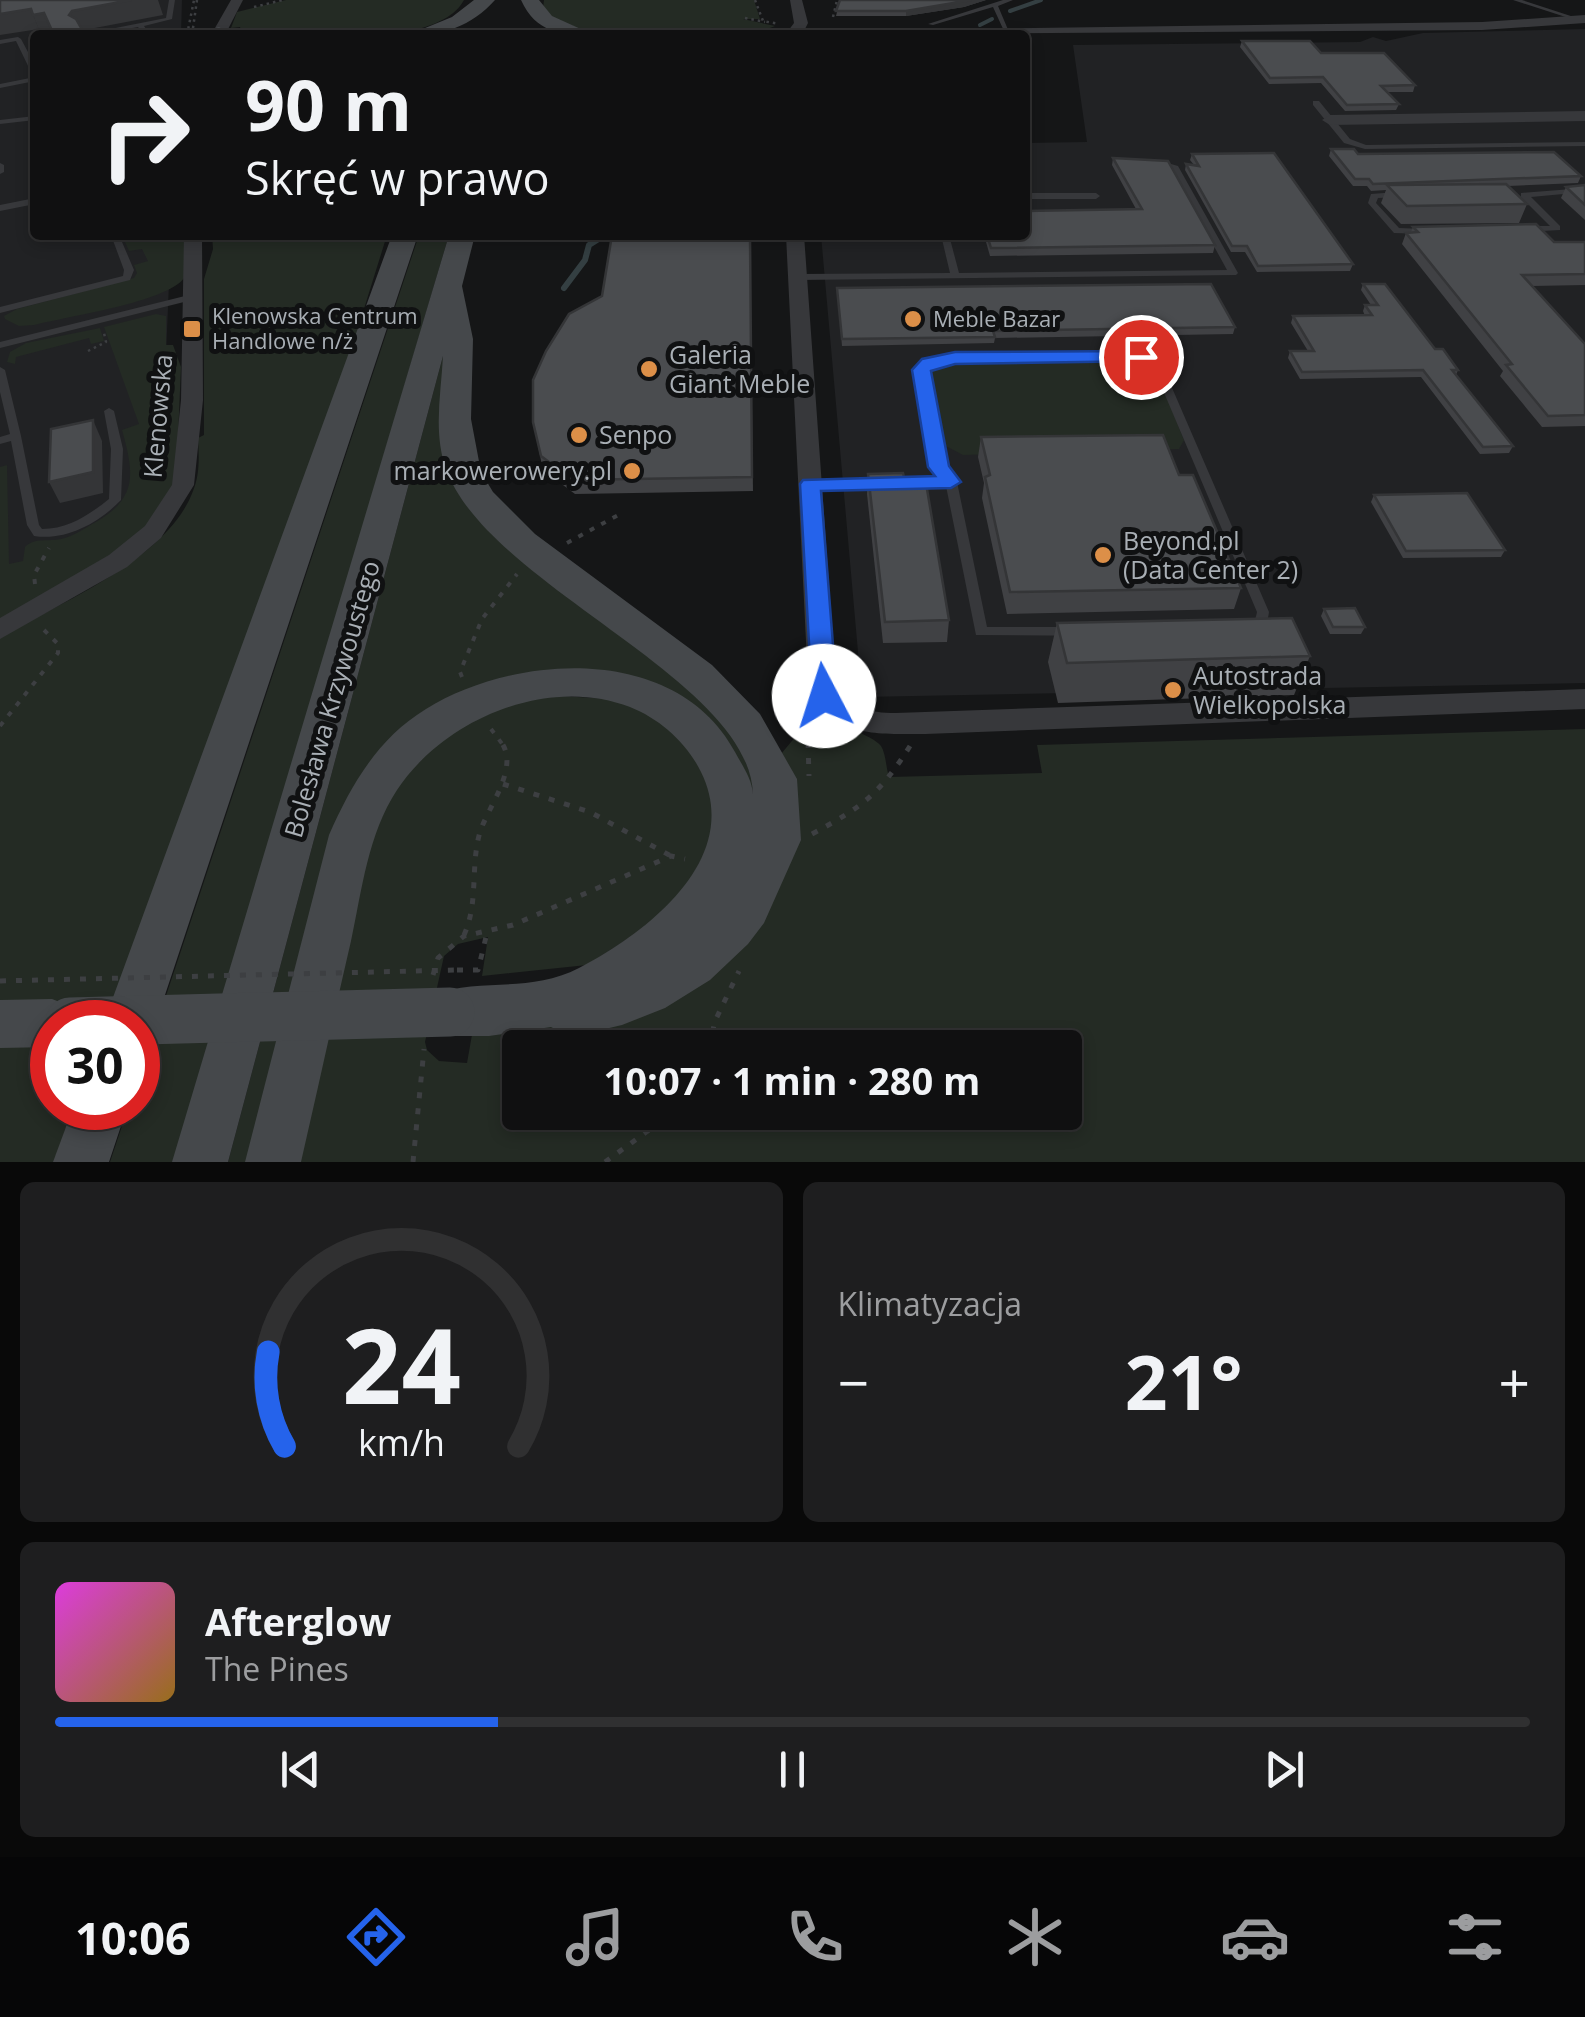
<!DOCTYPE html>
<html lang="pl">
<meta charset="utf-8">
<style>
:root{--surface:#101011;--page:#1e1e1f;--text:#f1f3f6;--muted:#9c9d9f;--line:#303031;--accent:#2563eb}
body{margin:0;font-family:"Open Sans",sans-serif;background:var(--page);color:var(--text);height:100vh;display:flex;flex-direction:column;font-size:38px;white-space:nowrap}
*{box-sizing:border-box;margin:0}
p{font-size:32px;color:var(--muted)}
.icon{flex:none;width:55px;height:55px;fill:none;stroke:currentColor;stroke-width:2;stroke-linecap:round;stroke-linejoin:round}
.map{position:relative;height:1162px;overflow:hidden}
.side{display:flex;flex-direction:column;gap:20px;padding:20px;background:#090909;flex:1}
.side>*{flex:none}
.hud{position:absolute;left:30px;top:30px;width:1000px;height:210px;border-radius:10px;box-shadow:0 5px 15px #0003,0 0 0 2px var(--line);background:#101011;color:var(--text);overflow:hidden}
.speed{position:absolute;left:30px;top:1000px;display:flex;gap:20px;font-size:50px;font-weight:700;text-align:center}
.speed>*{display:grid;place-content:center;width:130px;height:130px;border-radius:50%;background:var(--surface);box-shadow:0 5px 15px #0003,0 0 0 2px var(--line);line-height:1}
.speed .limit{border:15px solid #d22;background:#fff;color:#111}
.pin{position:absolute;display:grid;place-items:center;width:85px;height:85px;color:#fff;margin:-42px;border:5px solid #fff;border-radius:50%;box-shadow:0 2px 10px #0007}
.me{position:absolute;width:110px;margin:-55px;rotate:355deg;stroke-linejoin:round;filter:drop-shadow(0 0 8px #0008)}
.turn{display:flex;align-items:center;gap:35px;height:210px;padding:0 50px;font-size:45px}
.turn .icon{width:130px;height:130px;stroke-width:2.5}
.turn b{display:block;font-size:70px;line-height:85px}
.big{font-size:75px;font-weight:700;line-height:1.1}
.side .card{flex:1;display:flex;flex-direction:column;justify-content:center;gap:15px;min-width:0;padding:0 35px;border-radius:15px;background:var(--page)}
.side .dial{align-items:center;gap:0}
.dial svg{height:260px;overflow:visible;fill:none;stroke:var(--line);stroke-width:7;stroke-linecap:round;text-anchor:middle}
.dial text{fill:var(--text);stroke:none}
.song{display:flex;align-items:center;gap:30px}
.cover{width:120px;height:120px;border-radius:15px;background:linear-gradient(135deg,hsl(300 70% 55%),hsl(40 70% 35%))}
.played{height:10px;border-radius:5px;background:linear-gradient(90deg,var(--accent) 30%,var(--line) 30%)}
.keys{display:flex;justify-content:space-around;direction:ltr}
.heat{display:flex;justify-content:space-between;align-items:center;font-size:55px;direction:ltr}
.side .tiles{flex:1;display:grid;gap:20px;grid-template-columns:1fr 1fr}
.card:last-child{grid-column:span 2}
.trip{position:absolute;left:502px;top:1030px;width:580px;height:100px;border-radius:10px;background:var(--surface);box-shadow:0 5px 15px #0003,0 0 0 2px var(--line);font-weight:700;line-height:100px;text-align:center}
.tab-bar{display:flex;height:160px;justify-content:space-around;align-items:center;background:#060607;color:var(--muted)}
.tab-bar .icon{width:70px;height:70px}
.tab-bar .active{color:var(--accent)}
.tab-bar b{font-size:45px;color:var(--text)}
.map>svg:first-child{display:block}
.built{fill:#212224}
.green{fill:#242b24;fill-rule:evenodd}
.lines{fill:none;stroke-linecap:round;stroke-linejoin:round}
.stream-far1{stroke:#343f42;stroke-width:4}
.stream{stroke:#343f42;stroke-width:6}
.path-far2{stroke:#3d3f42;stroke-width:2.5;stroke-dasharray:2.5 4;stroke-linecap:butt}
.path-far1{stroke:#3d3f42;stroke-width:4;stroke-dasharray:5 8;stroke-linecap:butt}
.path{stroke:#3d3f42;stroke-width:5;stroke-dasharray:6 10;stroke-linecap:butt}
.service{fill:#37383b;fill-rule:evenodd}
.minor{fill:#37383b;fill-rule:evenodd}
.secondary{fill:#45484b;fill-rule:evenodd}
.path-bridge{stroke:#3d3f42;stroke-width:5;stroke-dasharray:6 10;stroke-linecap:butt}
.secondary-bridge{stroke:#45484b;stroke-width:49}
.wall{fill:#404144}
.shaded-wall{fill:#343537}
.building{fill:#4a4c4f;stroke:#343537;stroke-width:2.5}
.route{fill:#2563eb;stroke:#184099;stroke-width:2.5}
.poi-dot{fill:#dc8f48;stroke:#101112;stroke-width:4}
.labels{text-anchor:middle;stroke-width:10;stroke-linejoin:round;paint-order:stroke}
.far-poi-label{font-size:22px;fill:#a9afb5;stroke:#101112;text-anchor:start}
.poi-label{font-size:25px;fill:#a9afb5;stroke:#101112;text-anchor:start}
.street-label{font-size:25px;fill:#a9afb5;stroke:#101112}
</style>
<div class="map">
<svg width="1585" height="1162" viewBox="0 0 1585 1162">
<rect width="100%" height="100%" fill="#151617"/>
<g class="built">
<polygon points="0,0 182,0 181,35 35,35 35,235 171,235 160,500 0,581"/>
<polygon points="1585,29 1585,683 862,697 821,235 1025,235 1025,143 1087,142 1073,45 1360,42 1373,37 1386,41 1423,33"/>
</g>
<g class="green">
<path d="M286,0h178c-27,51 -170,35 -221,35l-3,-8 -9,1 6,-16z"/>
<polygon points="544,0 754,0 760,19 743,19 775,26 754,34 598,35 557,24 543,8"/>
<path d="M122,235h63l-1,43c-17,24 -115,38 -150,47l-15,1 -14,-7 -1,-3 13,-7 117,-31 3,-5 -3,-8 14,-4 -6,-12 -13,2z"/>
<path d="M212,235h175l-34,109 -247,678h-54v86h22l-19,54h-55v-525c60,-34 168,-78 193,-146 7,-17 6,-35 5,-53l6,-3v-156l9,-30z"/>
<polygon points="419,235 449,235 175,1162 110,1162 128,1108 138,1108 138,1080"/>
<path d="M156,314l10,2v29h7l8,22 -5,117 -39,55 -137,82v-154l7,-2 2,99 14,-3 2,-14c10,-10 23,-5 36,-8 13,-3 24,-11 35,-17 42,-24 38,-49 26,-92l17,-6 -35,-97z"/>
<polygon points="100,328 104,341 91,344 89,338 16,357 15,364 7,362 10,352 26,343"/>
<polygon points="447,341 444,452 732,726 766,816 734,752 713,725 611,674 401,733 255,1162 228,1162"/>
<path d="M1124,360c39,8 46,47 60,80l-5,9 -216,6 -21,-11 -14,-65 5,-9 12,-6z"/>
<path d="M561,696l49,3 21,6 39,22 29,33 15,40 -2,40 -38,69 -87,56 -105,11 6,-39 -30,7 -14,12 -19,86 2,8 12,11 28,2 6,-34 292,-116 24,-49 -8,-110 36,-43c17,14 55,23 64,35 5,8 5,22 8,31l153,-4 -5,-28 548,-16v433h-1293l71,-304 26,-65 53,-57 72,-34zM520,1048h545v64h-545z"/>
</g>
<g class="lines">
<g class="stream-far1">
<polyline points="1010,11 1041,0"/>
<polyline points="980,25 992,19"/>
</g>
<polyline class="stream" points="564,288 585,260 589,245 605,235"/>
<g class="path-far2">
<polyline points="197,0 192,35 202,34"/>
<polyline points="755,0 763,21 779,24"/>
<polyline points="254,7 283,0"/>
<polyline points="833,17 837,0"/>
<polyline points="745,18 765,22"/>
<polyline points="187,35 194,0"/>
<polyline points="88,351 106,342 104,333"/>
</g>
<g class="path-far1">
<polyline points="567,543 620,514"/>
<polyline points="35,584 34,575 49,548"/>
<polyline points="462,677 460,672 482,619 517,574"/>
<polyline points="0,726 58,653 58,644 41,627"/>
<polyline points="491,729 503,745"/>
<polyline points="808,745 812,711"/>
</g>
<g class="path">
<polyline points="808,742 809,776"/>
<polyline points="503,784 590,812 671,856"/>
<path d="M812,834c50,-27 67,-39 98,-88"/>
<path d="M464,935c15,-33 6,-69 16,-103 8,-25 40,-65 21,-90"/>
<polyline points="457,970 478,970 487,933"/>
<polyline points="433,975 438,958 464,936 513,925 671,856 685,859"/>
<polyline points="709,1048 715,1021 739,971"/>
<polyline points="413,1162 424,1049"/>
<polyline points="605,1162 674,1112"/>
</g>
<g class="service">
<polygon points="169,0 175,0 172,19 144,26 150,35 144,35 138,27 94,35 80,35 166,18"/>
<polygon points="1003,0 1013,0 998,6 1009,32 1004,31 993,7 933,25 928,24"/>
<polygon points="1513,0 1522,0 1583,20 1578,21"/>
<polygon points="18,37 21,39 35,65 35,74 31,72 16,41 0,44 0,40"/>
<polygon points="35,77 35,81 0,88 0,84"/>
<polygon points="1313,101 1319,101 1350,139 1366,145 1585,142 1585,146 1365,149 1344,143 1313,105"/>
<polygon points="35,116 35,120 0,124 0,120"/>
<polygon points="0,163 4,165 4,172 0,174"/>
<polygon points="1171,164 1178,166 1238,273 1236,275 798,280 793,277 798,274 950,273 941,235 949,235 959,273 1227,270 1170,166"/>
<polygon points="1585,188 1585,192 1531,197 1560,226 1560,230 1524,232 1520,229 1524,226 1550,226 1521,197 1521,193"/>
<polygon points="1397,192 1401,195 1400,197 1378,198 1376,203 1399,228 1424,229 1428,232 1427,234 1394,233 1368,203 1371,194"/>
<polygon points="1025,193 1096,193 1100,196 1096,199 1025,199"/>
<polygon points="35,198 35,204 0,211 0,205"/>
<polygon points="111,235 119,235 134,270 130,280 0,313 0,307 123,276 124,270"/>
<polygon points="193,294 196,295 196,299 0,348 0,342"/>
<path d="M1141,354l22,13 106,245c-2,19 -14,21 -30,25l-263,-2 -30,-149h-38l-6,-4 6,-4h34l-9,-11 -17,-97 8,-9 31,-6zM1139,360l15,9 103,243c-2,12 -7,13 -18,15h-252l-30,-145 -12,-16 -19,-95 5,-6 24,-4z"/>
<path d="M0,367l5,3 16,66 18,89 3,4c26,0 47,-14 67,-30l2,-50 -7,-38 5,-3 5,3 9,38 -2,51c-22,23 -55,41 -87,36l-7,-11 -16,-84 -11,3v-7l10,-3 -10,-42z"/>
<polygon points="883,478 887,479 889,482 887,485 810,488 804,484 810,480"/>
</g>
<g class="minor">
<polygon points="231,0 243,0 225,35 211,35"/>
<polygon points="790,0 802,0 808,23 804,31 1482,22 1585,15 1585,23 1482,30 785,35 794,23"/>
<polygon points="1585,111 1585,121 1330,125 1322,120 1330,115"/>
<polygon points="184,235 202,235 203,400 194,485 161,538 127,567 0,639 0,618 109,555 145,526 172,485 181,400"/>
<path d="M786,235h18l32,447c13,37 56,31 89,30l660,-23v20l-660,25c-51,0 -97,4 -117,-52z"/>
</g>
<g class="secondary">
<path d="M474,0h21c-24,27 -52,35 -87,35l44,-18z"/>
<path d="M521,0h18l13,16 42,19c-33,0 -58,-2 -73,-35z"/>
<polygon points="219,27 233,35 210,35 212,29"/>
<polygon points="392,235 418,235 156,1022 148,1039 138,1043 138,1022 104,1022"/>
<path d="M449,235h26l-13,51 11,53 -2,80 10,53 12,20 42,42 177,131 48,49 37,65 4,61 -37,83 -16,21 -38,36 -45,28 -43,17 -51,12 -20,-10 -62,9h-39l-18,-7 -8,-17 8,-17c48,-18 97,-1 147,-27 67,-35 165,-109 122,-196 -14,-29 -41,-53 -71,-65 -82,-32 -186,12 -233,83 -29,44 -35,100 -46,151 -17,73 -33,147 -50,221h-56l84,-327c22,-50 49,-97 97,-126 91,-56 251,-65 309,43 7,13 17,27 18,42 -4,-116 -265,-208 -307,-325 -13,-37 -5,-75 -3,-113l-215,806h-56z"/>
<polygon points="52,999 70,1006 78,1022 52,1022 52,1047 0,1048 0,1000"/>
<polygon points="73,1108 127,1108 109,1162 53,1162"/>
</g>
<polyline class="path-bridge" points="0,981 457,970"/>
<polyline class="secondary-bridge" points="70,1022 450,1012"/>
</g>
<g class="wall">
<polygon points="840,0 986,0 964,7 906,16 836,16"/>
<polygon points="1242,41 1415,85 1413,92 1387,92 1399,104 1396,110 1345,111 1321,83 1269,84 1240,47"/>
<polygon points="1331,149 1358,154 1581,176 1578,183 1508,186 1527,204 1519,223 1401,224 1381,203 1386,190 1371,191 1367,186 1353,186 1329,156"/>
<polygon points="1192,154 1353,264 1350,271 1257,272 1245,252 1231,252 1185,170 1186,164 1194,165 1190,160"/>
<polygon points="1113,158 1215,245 1213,253 990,256 984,235 1025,235 1136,209 1112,165"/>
<polygon points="1585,185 1585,220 1561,198 1566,187"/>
<polygon points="1413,227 1554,242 1585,242 1585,285 1532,286 1585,344 1585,426 1542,427 1500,376 1503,371 1402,244 1406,233 1411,232"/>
<polygon points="750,235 753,491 575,494 543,470 533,422 602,296"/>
<polygon points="1363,284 1458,370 1456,375 1513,446 1509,453 1480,454 1421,377 1300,379 1288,358 1290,351 1308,351 1291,323 1293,316 1365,316 1363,311 1365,305 1371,305 1361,290"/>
<polygon points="837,288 1235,327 1233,334 995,338 994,343 842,346"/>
<polygon points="981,437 1179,475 1241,588 1234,609 1007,614 982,498 984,483 978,457"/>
<polygon points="868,474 904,477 949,620 947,642 883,643 867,494"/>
<polygon points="1374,495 1505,550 1501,557 1403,558 1371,502"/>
<polygon points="1324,609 1365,627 1361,634 1330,634 1321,616"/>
<polygon points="1057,623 1310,656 1294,695 1058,703 1048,662"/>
</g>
<g class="shaded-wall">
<polygon points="131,0 158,0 163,15 79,31 69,15 72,11"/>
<polygon points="971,0 986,0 964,7 906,16 906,11"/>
<polygon points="31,9 39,29 0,35 0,14"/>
<polygon points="44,13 52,33 41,35 33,15"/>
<polygon points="93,420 102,441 103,493 60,503 49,482"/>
</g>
<g class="building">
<polygon points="0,0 131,0 72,11 69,15 76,19 85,35 54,35 44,13 33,15 31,9 0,14"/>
<polygon points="840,0 971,0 906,11 836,11"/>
<polygon points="1242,41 1310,41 1321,53 1384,53 1415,85 1381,86 1399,104 1347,105 1323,77 1270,78"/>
<polygon points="1331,149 1354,149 1358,154 1554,152 1581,176 1373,184 1369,179 1355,179"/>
<polygon points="1274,153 1353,264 1258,266 1247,246 1232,246 1186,164 1199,166 1192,154"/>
<polygon points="1113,158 1168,161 1215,245 991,248 987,235 1025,235 1025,211 1142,209"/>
<polygon points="1506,184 1527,204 1407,206 1387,185"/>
<polygon points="1585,185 1585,205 1566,187"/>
<polygon points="1536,224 1554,242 1585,242 1585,274 1522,275 1585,344 1585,415 1548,416 1506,365 1512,364 1406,233 1418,232 1413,227"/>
<polygon points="612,235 750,235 752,477 573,480 541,456 533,422 533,380 546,351 569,314 602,296"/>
<polygon points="1211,284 1235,327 993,331 995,337 842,339 837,288"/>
<polygon points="1363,284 1385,284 1435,349 1443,349 1458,370 1452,370 1513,446 1483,447 1423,370 1302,372 1290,351 1314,351 1293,316 1372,315 1365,305 1378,305"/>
<polygon points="93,420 93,472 49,482 51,429"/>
<polygon points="1163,435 1179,475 1193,475 1241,588 1010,592 985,477 990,475 981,437"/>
<polygon points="903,473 904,477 925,477 949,620 885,622 868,474"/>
<polygon points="1467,493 1505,550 1406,551 1374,495"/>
<polygon points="1355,608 1365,627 1333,627 1324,609"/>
<polygon points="1292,618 1310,656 1067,663 1057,623"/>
</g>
<polygon class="route" points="1141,351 1150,357 1147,361 955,364 931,371 949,466 961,482 951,488 821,491 837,696 833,703 816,703 812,696 800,484 803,480 935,476 928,467 912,370 922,359 955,352"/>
<g class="poi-dot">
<circle cx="913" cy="319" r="10"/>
<rect x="182" y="319" width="20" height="20" rx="5"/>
<circle cx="649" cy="369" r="10"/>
<circle cx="579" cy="435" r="10"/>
<circle cx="632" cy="471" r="10"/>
<circle cx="1103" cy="555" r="10"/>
<circle cx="1173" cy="690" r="10"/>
</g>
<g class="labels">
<g class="far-poi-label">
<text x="212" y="324">Klenowska Centrum<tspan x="212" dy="25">Handlowe n/ż</tspan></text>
<text x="933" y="327">Meble Bazar</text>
</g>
<g class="poi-label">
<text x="669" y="364">Galeria<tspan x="669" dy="29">Giant Meble</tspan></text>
<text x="599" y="444">Senpo</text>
<text x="612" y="480" text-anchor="end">markowerowery.pl</text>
<text x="1123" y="550">Beyond.pl<tspan x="1123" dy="29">(Data Center 2)</tspan></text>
<text x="1193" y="685">Autostrada<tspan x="1193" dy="29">Wielkopolska</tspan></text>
</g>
<g class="street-label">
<text transform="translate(158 416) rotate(-85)" y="9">Klenowska</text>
<text transform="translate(332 699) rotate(-74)" y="9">Bolesława Krzywoustego</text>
</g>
</g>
</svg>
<div class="speed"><div class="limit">30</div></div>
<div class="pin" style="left:1141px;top:357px;background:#d93025"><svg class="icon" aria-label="arrive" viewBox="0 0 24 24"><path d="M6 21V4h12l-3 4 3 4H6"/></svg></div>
<svg class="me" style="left:824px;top:696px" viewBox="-20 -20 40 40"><circle r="19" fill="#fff"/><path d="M0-13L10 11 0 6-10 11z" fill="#2563eb"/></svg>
<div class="trip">10:07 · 1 min · 280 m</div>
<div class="hud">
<div class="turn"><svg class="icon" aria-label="right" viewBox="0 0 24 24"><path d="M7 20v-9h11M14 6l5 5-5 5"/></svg><div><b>90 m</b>Skręć w prawo</div></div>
</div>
</div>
<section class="side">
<div class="tiles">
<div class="card dial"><svg viewBox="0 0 100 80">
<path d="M14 69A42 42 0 1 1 86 69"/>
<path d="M14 69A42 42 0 0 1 9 40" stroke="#2563eb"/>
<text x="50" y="56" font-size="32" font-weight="700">24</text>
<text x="50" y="72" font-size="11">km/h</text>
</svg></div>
<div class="card"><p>Klimatyzacja</p>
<div class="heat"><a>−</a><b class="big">21°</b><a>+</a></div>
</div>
<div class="card">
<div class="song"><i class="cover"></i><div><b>Afterglow</b><p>The Pines</p></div></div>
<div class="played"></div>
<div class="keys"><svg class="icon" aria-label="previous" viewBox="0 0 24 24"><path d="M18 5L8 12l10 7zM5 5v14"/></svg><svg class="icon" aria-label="pause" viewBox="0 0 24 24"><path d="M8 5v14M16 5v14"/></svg><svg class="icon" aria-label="next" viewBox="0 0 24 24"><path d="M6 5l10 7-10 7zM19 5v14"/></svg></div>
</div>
</div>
</section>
<nav class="tab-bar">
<b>10:06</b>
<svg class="icon active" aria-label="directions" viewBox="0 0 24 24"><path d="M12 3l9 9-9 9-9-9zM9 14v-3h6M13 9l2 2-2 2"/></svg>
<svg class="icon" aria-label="music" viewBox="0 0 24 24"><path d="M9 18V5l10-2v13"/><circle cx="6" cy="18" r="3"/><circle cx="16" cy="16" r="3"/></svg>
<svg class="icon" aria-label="phone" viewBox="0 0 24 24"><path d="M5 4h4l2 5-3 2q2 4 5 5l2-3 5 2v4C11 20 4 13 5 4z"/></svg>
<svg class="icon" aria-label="climate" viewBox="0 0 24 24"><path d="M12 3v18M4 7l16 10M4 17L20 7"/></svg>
<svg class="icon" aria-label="car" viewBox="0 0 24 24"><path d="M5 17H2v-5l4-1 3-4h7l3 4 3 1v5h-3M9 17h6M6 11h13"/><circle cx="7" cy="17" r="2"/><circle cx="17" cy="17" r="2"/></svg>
<svg class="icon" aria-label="filters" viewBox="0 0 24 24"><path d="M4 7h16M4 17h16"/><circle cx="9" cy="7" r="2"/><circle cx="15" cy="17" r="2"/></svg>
</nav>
